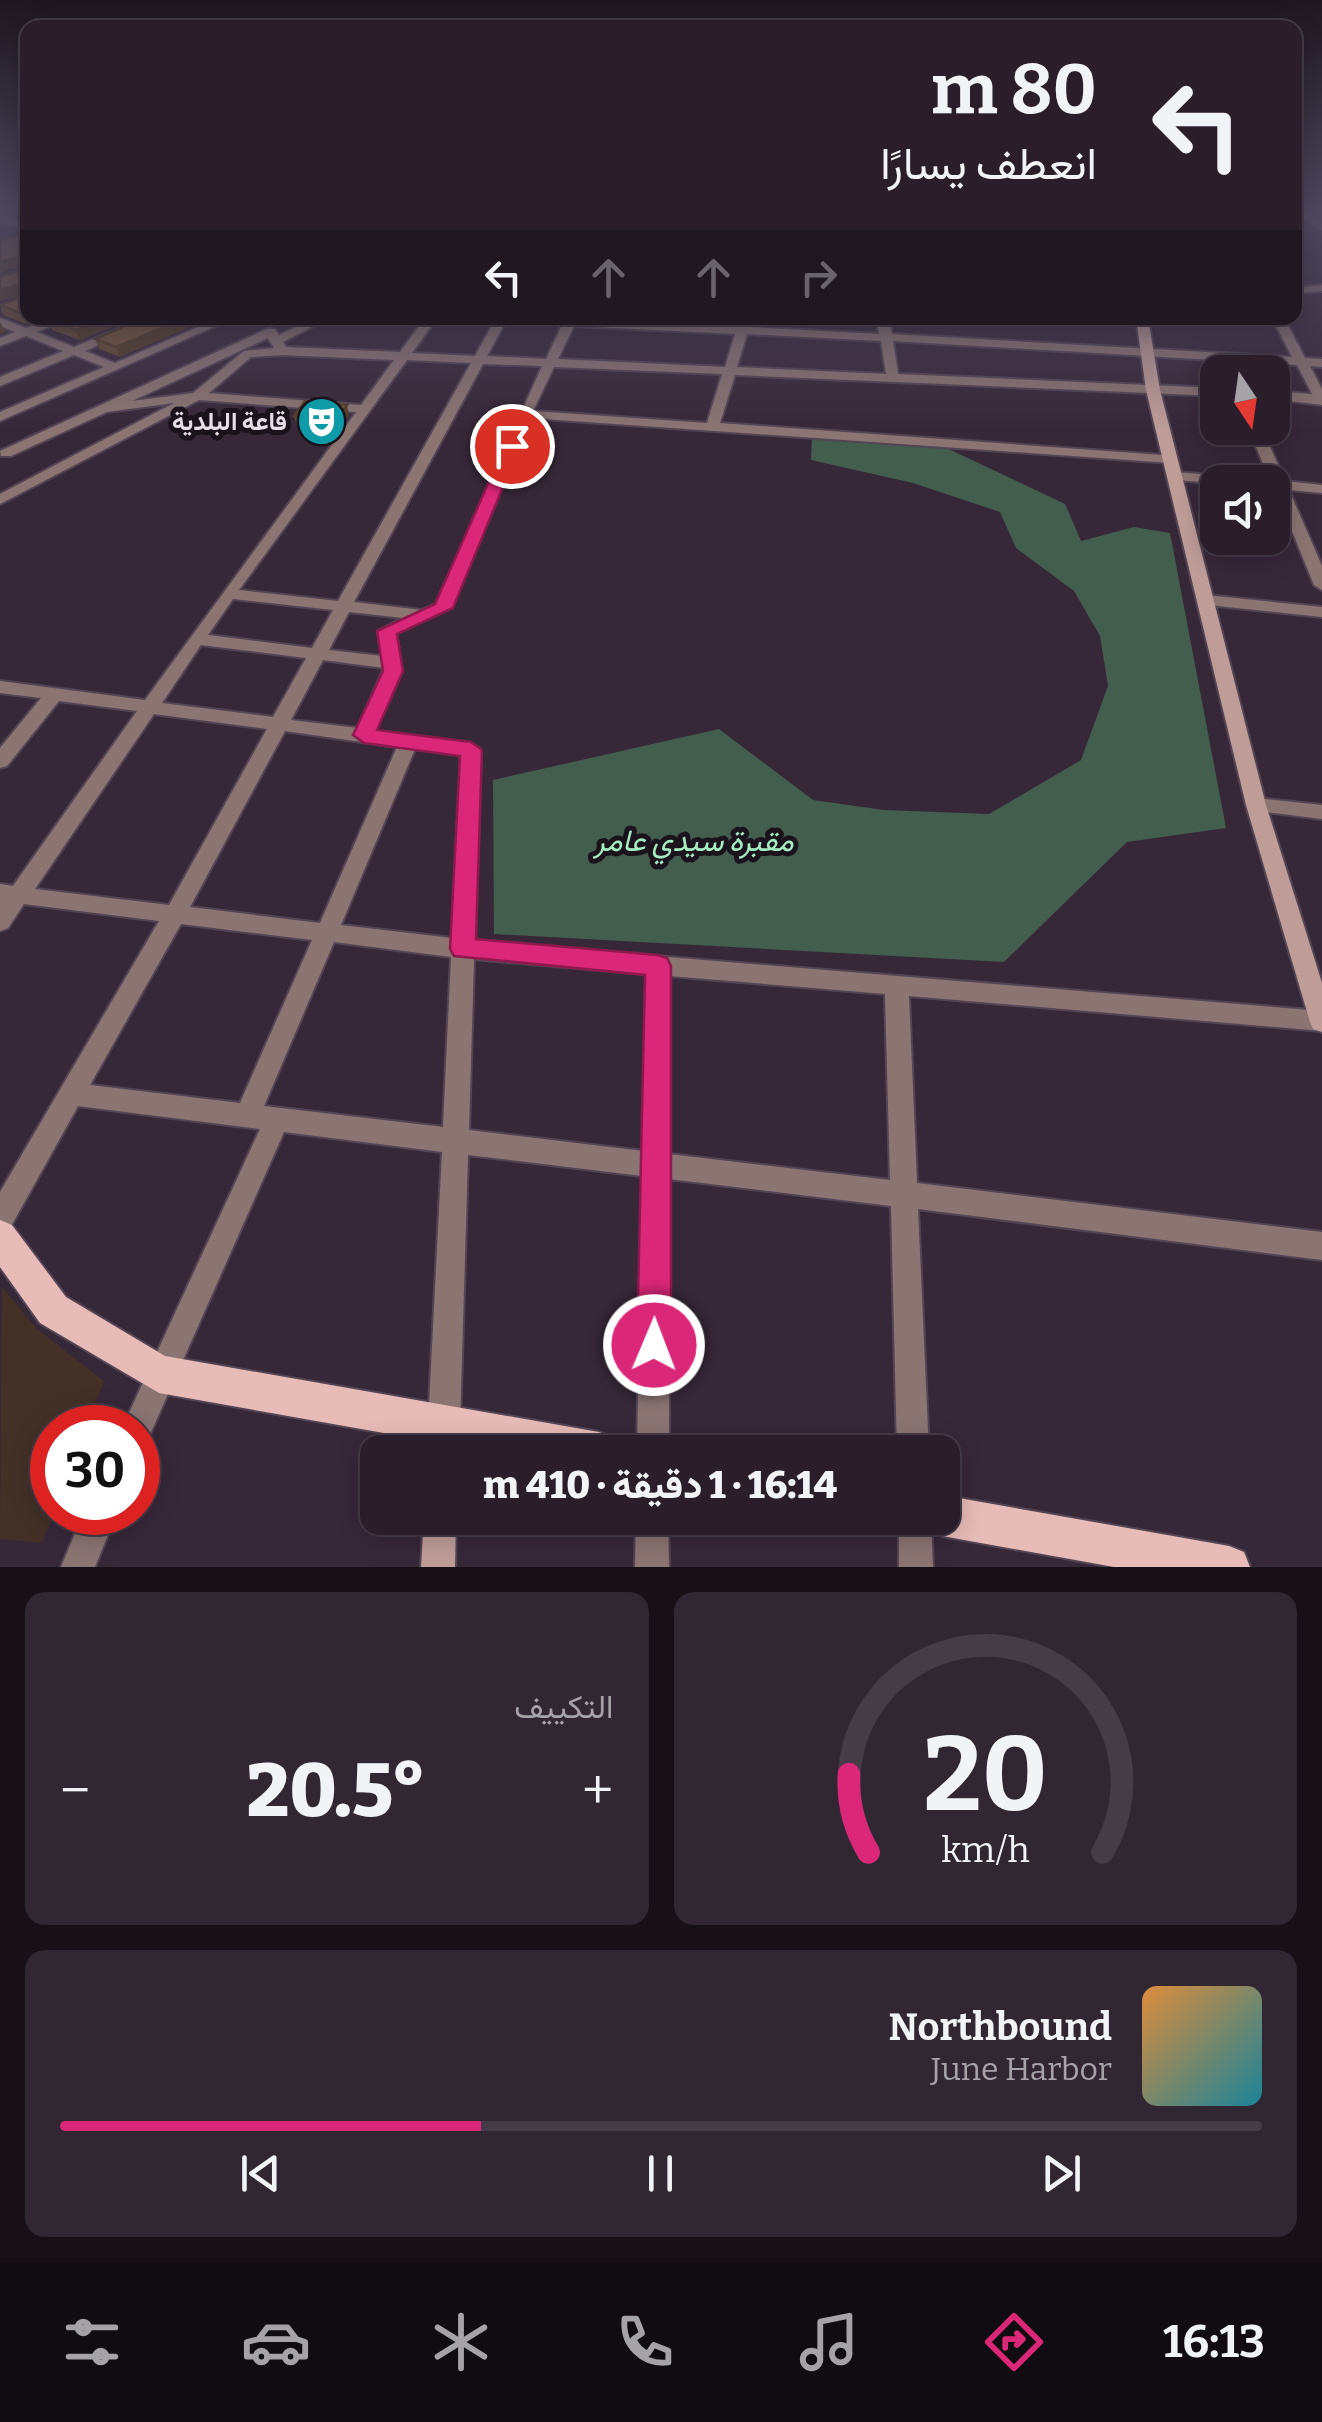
<!DOCTYPE html>
<html lang="ar">
<meta charset="utf-8">
<style>
:root{--surface:#291e2a;--page:#312732;--text:#f1f3f6;--muted:#a5a2a8;--line:#453c47;--accent:#db2777}
body{margin:0;font-family:Bitter,Vazirmatn,serif;background:var(--page);color:var(--text);direction:rtl;height:100vh;display:flex;flex-direction:column;font-size:38px;white-space:nowrap}
*{box-sizing:border-box;margin:0}
p{font-size:32px;color:var(--muted)}
.icon{flex:none;width:55px;height:55px;fill:none;stroke:currentColor;stroke-width:2;stroke-linecap:round;stroke-linejoin:round}
.map{position:relative;height:1567px;overflow:hidden;direction:ltr}
.panel{display:flex;flex-direction:column;gap:25px;padding:25px;background:#171017;flex:1}
.panel>*{flex:none}
.top-card{position:absolute;left:20px;top:20px;width:1282px;height:305px;border-radius:20px;box-shadow:0 5px 25px #0003,0 0 0 2px var(--line);direction:rtl;background:#291e2a;color:var(--text);overflow:hidden}
.needle{width:65px;rotate:167deg}
.tools{position:absolute;left:1200px;top:355px;display:grid;gap:20px}
.tools a{display:grid;place-items:center;width:90px;height:90px;border-radius:20px;background:var(--surface);box-shadow:0 5px 25px #0003,0 0 0 2px var(--line);font-size:50px}
.speed{position:absolute;left:30px;top:1405px;display:flex;gap:20px;font-size:50px;font-weight:700;text-align:center}
.speed>*{display:grid;place-content:center;width:130px;height:130px;border-radius:50%;background:var(--surface);box-shadow:0 5px 25px #0003,0 0 0 2px var(--line);line-height:1}
.speed .limit{border:15px solid #d22;background:#fff;color:#111}
.pin{position:absolute;display:grid;place-items:center;width:85px;height:85px;color:#fff;margin:-42px;border:5px solid #fff;border-radius:50%;box-shadow:0 2px 10px #0007}
.me{position:absolute;width:110px;margin:-55px;rotate:1deg;stroke-linejoin:round;filter:drop-shadow(0 0 8px #0008)}
.turn{display:flex;align-items:center;gap:35px;height:210px;padding:0 40px;font-size:45px}
.turn .icon{width:130px;height:130px;stroke-width:2.5}
.turn b{display:block;font-size:70px;line-height:85px}
.lanes{display:flex;align-items:center;height:95px;padding:0 40px;background:#0003;justify-content:center;gap:50px;direction:ltr}
.lanes .off{opacity:.35}
.big{font-size:75px;font-weight:800;line-height:1.1}
.panel .tile{flex:1;display:flex;flex-direction:column;justify-content:center;gap:15px;min-width:0;padding:0 35px;border-radius:20px;background:var(--page)}
.panel .dial{align-items:center;gap:0}
.dial svg{height:260px;overflow:visible;fill:none;stroke:var(--line);stroke-width:7;stroke-linecap:round;text-anchor:middle}
.dial text{fill:var(--text);stroke:none}
.song{display:flex;align-items:center;gap:30px}
.cover{width:120px;height:120px;border-radius:15px;background:linear-gradient(135deg,hsl(30 70% 55%),hsl(190 70% 35%))}
.played{height:10px;border-radius:5px;background:linear-gradient(90deg,var(--accent) 35%,var(--line) 35%)}
.keys{display:flex;justify-content:space-around;direction:ltr}
.heat{display:flex;justify-content:space-between;align-items:center;font-size:55px;direction:ltr}
.panel .tiles{flex:1;display:grid;gap:25px;grid-template-columns:1fr 1fr}
.tile:last-child{grid-column:span 2}
.trip{position:absolute;left:360px;top:1435px;width:600px;height:100px;border-radius:20px;background:var(--surface);box-shadow:0 5px 25px #0003,0 0 0 2px var(--line);font-weight:800;line-height:100px;text-align:center;direction:rtl}
.tabs{display:flex;height:160px;justify-content:space-around;align-items:center;background:#100c11;color:var(--muted)}
.tabs .icon{width:70px;height:70px}
.tabs .selected{color:var(--accent)}
.tabs b{font-size:45px;color:var(--text)}
.map>svg:first-child{display:block}
.commercial{fill:#433128}
.green{fill:#435d4e}
.lines{fill:none;stroke-linecap:round;stroke-linejoin:round}
.minor-casing{stroke:#534554;stroke-width:4}
.secondary-casing{stroke:#534554;stroke-width:4}
.primary-casing{stroke:#534554;stroke-width:4}
.minor{fill:#8a7573;fill-rule:evenodd}
.secondary{fill:#be9d99;fill-rule:evenodd}
.primary{fill:#e7bbb7;fill-rule:evenodd}
.wall{fill:#664b33}
.shaded-wall{fill:#533d29}
.building{fill:#77573b;stroke:#533d29;stroke-width:2.5}
.route{fill:#db2777;stroke:#8e194d;stroke-width:2.5}
.labels{text-anchor:middle;stroke-width:10;stroke-linejoin:round;paint-order:stroke}
.far-poi-label{font-size:25px;font-weight:bold;fill:#e8dee9;stroke:#1a131b;text-anchor:end}
.park-label{font-size:30px;font-style:italic;fill:#a6ecc3;stroke:#1a131b}
</style>
<div class="map">
<svg width="1322" height="1567" viewBox="0 0 1322 1567">
<rect width="100%" height="100%" fill="#372838"/>
<polygon class="commercial" points="2,1287 37,1329 104,1381 86,1427 52,1428 54,1513 42,1543 0,1539"/>
<polygon class="green" points="812,434 934,442 1065,504 1081,541 1134,527 1170,533 1226,828 1127,842 1004,962 494,934 493,780 719,729 813,800 884,810 989,814 1081,760 1108,686 1100,636 1074,591 1016,548 1000,512 913,483 811,460"/>
<g class="lines">
<defs>
<g id="minor">
<polygon points="1295,212 1305,212 1322,223 1322,231"/>
<polygon points="0,215 28,224 28,231 0,221"/>
<polygon points="1322,285 1322,291 1295,294 1295,288"/>
<polygon points="0,318 26,328 54,318 69,318 37,332 74,347 144,318 159,318 85,351 115,363 219,318 234,318 0,421 0,412 104,367 74,355 0,386 0,377 63,351 26,336 0,346 0,338 15,332 0,326"/>
<path d="M315,318h14l-46,24 3,5 114,5 25,-34h12l-25,35 63,3 21,-38h82l160,9 7,-9 6,4 -2,5 130,7 -2,-16h12l3,16 400,23 -20,-39h12l21,40 17,1v8l-12,-1 12,23v16l-50,-6v-8l40,3 -15,-29 -404,-24 5,33 320,14v8l-483,-21 -15,48 456,33v6l-5,1 -641,-45 -79,189 -55,26 6,38 -27,60 96,12 10,7 -6,191 847,70v20l-413,-35 8,187 405,49v28l-404,-51 11,243h-32l-6,-246 -222,-27v273h-32l5,-276 -174,-21 -8,270 -5,11 -11,5 -11,-5 -5,-11 14,-273 -158,-20 -136,307 -10,4v-15h-16l138,-299 -182,-23 -68,122 -10,4v-40l159,-271 -135,-17 -16,24 -8,3v-47l13,2 124,-175 -78,-10 -52,65 -7,2v-20l41,-50 -41,-5v-12l145,19 211,-288 -157,-12 -199,104v-10l174,-91 -67,9 -96,44h-10l-1,-5 267,-122h8l4,6zM505,323l57,2 -16,34 -59,-3zM574,326l161,8 -10,33 -167,-8zM747,334l134,7 5,33 -149,-7zM268,338l6,10 -30,3 -51,42 -61,8zM282,355l112,5 -33,45 -152,-12 42,-36zM407,360l64,3 -133,238 -99,-11zM483,364l59,2 -106,238 -14,6 -68,-8zM554,367l168,7 -15,49 -174,-12zM233,599l100,11 -21,38 -104,-13zM349,612l54,6 -25,13 4,25 -53,-6zM201,645l105,13 -33,59 -111,-14zM323,660l61,8 -26,60 -67,-8zM154,714l113,15 -98,176 -134,-16zM285,731l112,16 -77,176 -130,-16zM415,749l46,6 -9,183 -111,-13zM181,924l131,16 -72,163 -150,-18zM334,942l117,15 -8,170 -179,-21zM474,959l172,15 -3,177 -174,-21zM670,976l215,18 5,186 -221,-26z"/>
<polygon points="1124,318 1148,318 1142,322"/>
<polygon points="1248,428 1262,428 1285,481 1322,485 1322,493 1289,490 1322,566 1322,590 1314,585 1272,482 1266,482 1270,480"/>
<polygon points="1174,472 1254,478 1261,482 1218,484 1169,479 1169,473"/>
<polygon points="1205,595 1322,607 1322,617 1199,604 1199,596"/>
<polygon points="1256,798 1322,805 1322,819 1249,810 1246,805"/>
<polygon points="84,1512 117,1512 95,1567 61,1567"/>
<polygon points="636,1518 668,1518 669,1567 635,1567"/>
<polygon points="899,1518 931,1518 933,1567 899,1567"/>
</g>
<g id="secondary">
<polygon points="1136,318 1148,318 1160,390 1266,805 1322,983 1322,1032 1313,1029 1310,1022 1246,805 1146,390"/>
<polygon points="444,1409 455,1414 460,1425 459,1452 427,1452 428,1425 433,1414"/>
<polygon points="424,1518 456,1518 455,1567 421,1567"/>
</g>
<g id="primary">
<polygon points="0,1220 12,1225 66,1297 165,1356 599,1432 613,1438 619,1452 491,1452 159,1393 40,1323 0,1267"/>
<polygon points="942,1495 1229,1546 1244,1552 1250,1567 1114,1567 942,1536 927,1530 922,1518 942,1518"/>
</g>
</defs>
<use href="#minor" class="minor-casing"/>
<use href="#secondary" class="secondary-casing"/>
<use href="#primary" class="primary-casing"/>
<use href="#minor" class="minor"/>
<use href="#secondary" class="secondary"/>
<use href="#primary" class="primary"/>
</g>
<g class="wall">
<polygon points="27,268 28,318 44,318 26,324 3,315 0,305 27,295 27,294 0,301 0,277"/>
<polygon points="53,318 135,318 80,340 52,330 48,320"/>
<polygon points="144,318 120,357 99,349 95,339"/>
<polygon points="349,415 341,426 297,426 294,416"/>
</g>
<g class="shaded-wall">
<polygon points="23,255 27,264 0,273 0,262"/>
<polygon points="26,283 28,294 0,301 0,290"/>
<polygon points="28,312 28,318 44,318 26,324 22,314"/>
<polygon points="108,318 135,318 80,340 76,330"/>
<polygon points="186,318 212,318 120,357 116,347"/>
<polygon points="0,322 5,332 0,335"/>
<polygon points="347,405 349,415 341,426 339,416"/>
</g>
<g class="building">
<polygon points="28,231 28,258 23,255 0,262 0,241"/>
<polygon points="28,266 28,312 22,314 0,305 27,295 26,283 0,290 0,277 27,268"/>
<polygon points="53,318 108,318 76,330 48,320"/>
<polygon points="144,318 186,318 116,347 95,339"/>
<polygon points="305,401 347,405 339,416 294,416"/>
</g>
<linearGradient id="sky" x2="0" y2="1"><stop stop-color="#1e161f"/><stop offset="0.49" stop-color="#4d485e"/><stop offset="1" stop-color="#4d485e" stop-opacity="0"/></linearGradient>
<rect width="1322" height="431" fill="url(#sky)"/>
<polygon class="route" points="506,443 520,446 453,608 397,634 403,671 377,730 471,742 482,750 476,939 658,955 667,958 671,966 671,1345 666,1357 654,1362 642,1357 637,1345 645,975 454,956 450,949 460,756 364,743 353,735 383,671 377,631 435,604"/>
<defs>
<symbol id="theatre-disc" viewBox="-11 -11 22 22"><circle r="9.5" fill="#0f9aa8" stroke="#1a131b"/><path d="M-5-5.5Q0-4 5-5.5V0Q5 5 0 6Q-5 5-5 0ZM-3.3-2.5H-1v1.5H-3.3ZM1-2.5H3.3v1.5H1ZM-2.8 1Q0 5.5 2.8 1Z" fill="#fff"/></symbol>
</defs>
<g fill-rule="evenodd">
<use href="#theatre-disc" x="294" y="394" width="55" height="55"/>
</g>
<g class="labels">
<g class="far-poi-label">
<text x="287" y="430">قاعة البلدية</text>
</g>
<g class="park-label">
<text x="694" y="851">مقبرة سيدي عامر</text>
</g>
</g>
</svg>
<div class="tools">
<a><svg class="needle" viewBox="-14 -14 28 28"><path d="M0-13l5 13h-10z" fill="#e53935"/><path d="M0 13l5-13h-10z" fill="#a5a2a8"/></svg></a>
<a><svg class="icon" aria-label="sound" viewBox="0 0 24 24"><path d="M4 9h4l5-4v14l-5-4H4zM17 9q2 3 0 6"/></svg></a>
</div>
<div class="speed"><div class="limit">30</div></div>
<div class="pin" style="left:512px;top:446px;background:#d93025"><svg class="icon" aria-label="arrive" viewBox="0 0 24 24"><path d="M6 21V4h12l-3 4 3 4H6"/></svg></div>
<svg class="me" style="left:654px;top:1345px" viewBox="-20 -20 40 40"><circle r="17" fill="#db2777" stroke="#fff" stroke-width="3"/><path d="M0-11L8 9 0 5-8 9z" fill="#fff"/></svg>
<div class="trip">16:14 · 1 دقيقة · 410 m</div>
<div class="top-card">
<div class="turn"><svg class="icon" aria-label="left" viewBox="0 0 24 24"><path d="M17 20v-9H6M10 6l-5 5 5 5"/></svg><div><b>80 m</b>انعطف يسارًا</div></div>
<div class="lanes"><svg class="icon" aria-label="left" viewBox="0 0 24 24"><path d="M17 20v-9H6M10 6l-5 5 5 5"/></svg><svg class="icon off" aria-label="ahead" viewBox="0 0 24 24"><path d="M12 20V5M6 11l6-6 6 6"/></svg><svg class="icon off" aria-label="ahead" viewBox="0 0 24 24"><path d="M12 20V5M6 11l6-6 6 6"/></svg><svg class="icon off" aria-label="right" viewBox="0 0 24 24"><path d="M7 20v-9h11M14 6l5 5-5 5"/></svg></div>
</div>
</div>
<section class="panel">
<div class="tiles">
<div class="tile dial"><svg viewBox="0 0 100 80">
<path d="M14 69A42 42 0 1 1 86 69"/>
<path d="M14 69A42 42 0 0 1 8 45" stroke="#db2777"/>
<text x="50" y="56" font-size="32" font-weight="700">20</text>
<text x="50" y="72" font-size="11">km/h</text>
</svg></div>
<div class="tile"><p>التكييف</p>
<div class="heat"><a>−</a><b class="big">20.5°</b><a>+</a></div>
</div>
<div class="tile">
<div class="song"><i class="cover"></i><div><b>Northbound</b><p>June Harbor</p></div></div>
<div class="played"></div>
<div class="keys"><svg class="icon" aria-label="previous" viewBox="0 0 24 24"><path d="M18 5L8 12l10 7zM5 5v14"/></svg><svg class="icon" aria-label="pause" viewBox="0 0 24 24"><path d="M8 5v14M16 5v14"/></svg><svg class="icon" aria-label="next" viewBox="0 0 24 24"><path d="M6 5l10 7-10 7zM19 5v14"/></svg></div>
</div>
</div>
</section>
<nav class="tabs">
<b>16:13</b>
<svg class="icon selected" aria-label="directions" viewBox="0 0 24 24"><path d="M12 3l9 9-9 9-9-9zM9 14v-3h6M13 9l2 2-2 2"/></svg>
<svg class="icon" aria-label="music" viewBox="0 0 24 24"><path d="M9 18V5l10-2v13"/><circle cx="6" cy="18" r="3"/><circle cx="16" cy="16" r="3"/></svg>
<svg class="icon" aria-label="phone" viewBox="0 0 24 24"><path d="M5 4h4l2 5-3 2q2 4 5 5l2-3 5 2v4C11 20 4 13 5 4z"/></svg>
<svg class="icon" aria-label="climate" viewBox="0 0 24 24"><path d="M12 3v18M4 7l16 10M4 17L20 7"/></svg>
<svg class="icon" aria-label="car" viewBox="0 0 24 24"><path d="M5 17H2v-5l4-1 3-4h7l3 4 3 1v5h-3M9 17h6M6 11h13"/><circle cx="7" cy="17" r="2"/><circle cx="17" cy="17" r="2"/></svg>
<svg class="icon" aria-label="filters" viewBox="0 0 24 24"><path d="M4 7h16M4 17h16"/><circle cx="9" cy="7" r="2"/><circle cx="15" cy="17" r="2"/></svg>
</nav>
